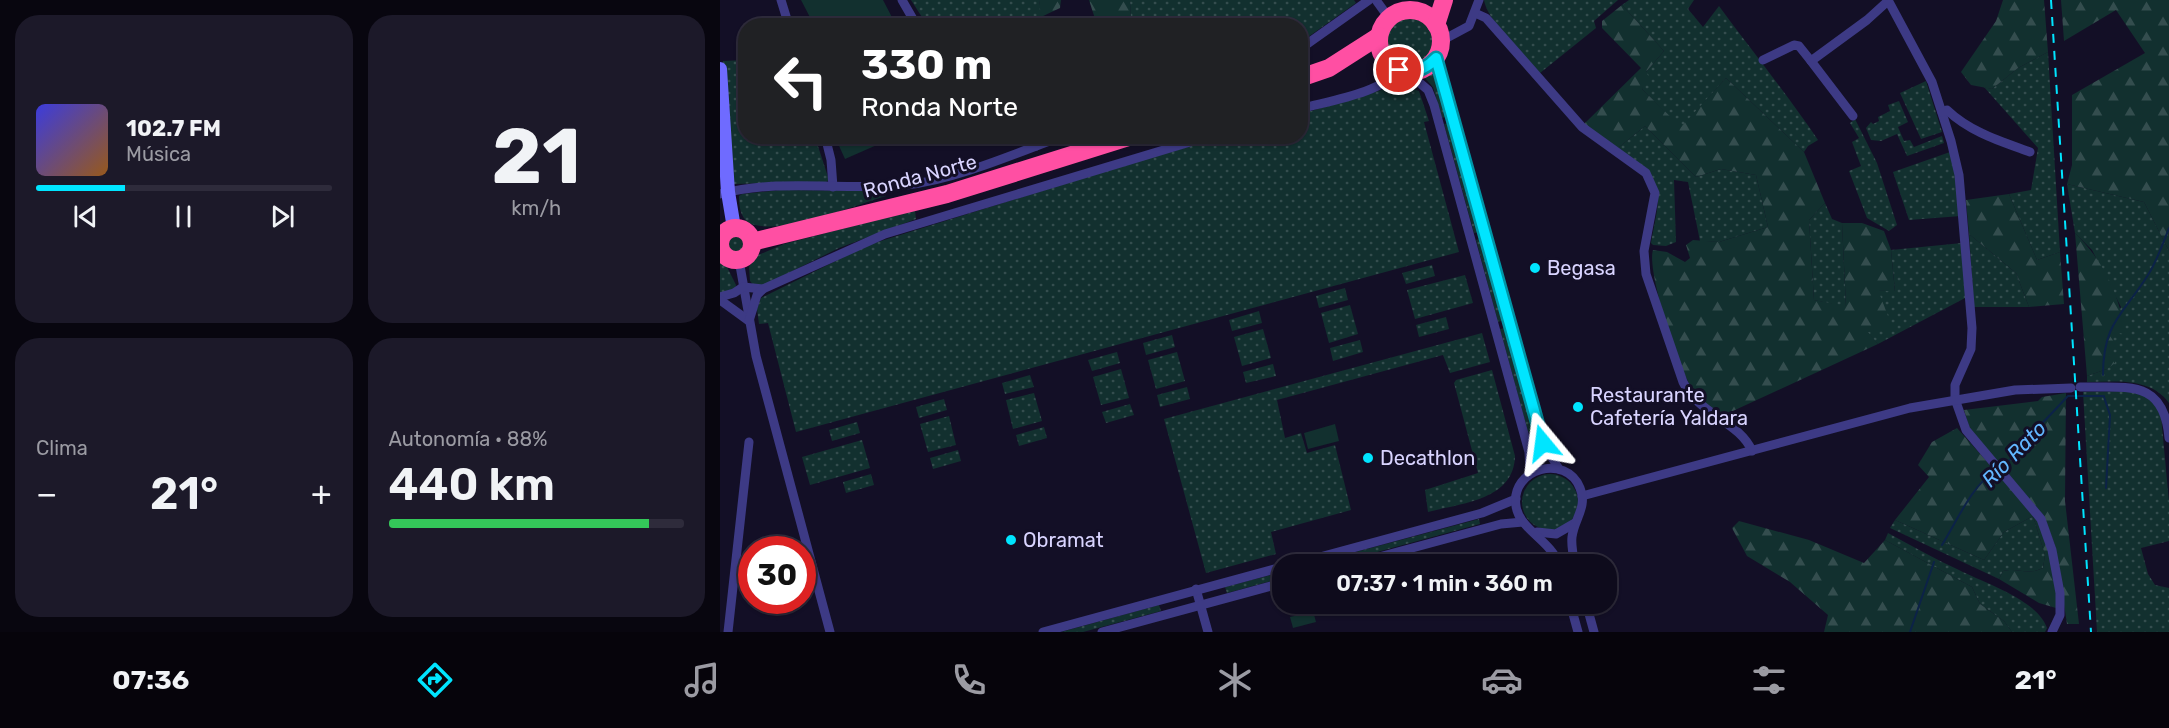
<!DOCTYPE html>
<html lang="es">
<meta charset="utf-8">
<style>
:root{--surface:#0e0b1c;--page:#1c1929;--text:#f1f3f6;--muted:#9b9ba3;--line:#2e2b3b;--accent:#00e5ff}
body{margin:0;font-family:Rubik,sans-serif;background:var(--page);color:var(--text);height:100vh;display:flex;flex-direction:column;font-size:22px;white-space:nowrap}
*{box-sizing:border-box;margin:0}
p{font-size:20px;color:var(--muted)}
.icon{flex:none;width:33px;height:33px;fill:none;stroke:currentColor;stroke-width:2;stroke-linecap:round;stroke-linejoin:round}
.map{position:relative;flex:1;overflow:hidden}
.side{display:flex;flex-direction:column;gap:15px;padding:15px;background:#08060f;width:720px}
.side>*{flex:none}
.guide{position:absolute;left:18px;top:18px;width:570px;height:126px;border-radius:24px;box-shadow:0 2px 4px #0004,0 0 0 2px var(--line);background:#202124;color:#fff;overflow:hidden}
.speed{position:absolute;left:18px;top:536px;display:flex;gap:12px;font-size:30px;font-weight:700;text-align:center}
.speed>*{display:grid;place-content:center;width:78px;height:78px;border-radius:50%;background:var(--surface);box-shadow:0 2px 4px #0004,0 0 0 2px var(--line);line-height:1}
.speed .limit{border:9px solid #d22;background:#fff;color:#111}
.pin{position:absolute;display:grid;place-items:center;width:51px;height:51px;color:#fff;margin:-26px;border:3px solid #fff;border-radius:50%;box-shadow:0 2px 6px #0007}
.me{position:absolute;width:66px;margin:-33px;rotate:344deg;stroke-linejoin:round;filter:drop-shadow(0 0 4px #0008)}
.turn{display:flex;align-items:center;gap:21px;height:126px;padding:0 24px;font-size:27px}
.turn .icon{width:78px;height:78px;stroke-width:2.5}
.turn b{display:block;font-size:42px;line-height:51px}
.big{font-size:45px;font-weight:600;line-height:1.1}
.side .card{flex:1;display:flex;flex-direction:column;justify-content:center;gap:9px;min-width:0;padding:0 21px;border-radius:24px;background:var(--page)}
.side .dial{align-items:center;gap:0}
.dial b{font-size:78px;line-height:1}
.song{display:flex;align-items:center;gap:18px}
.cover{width:72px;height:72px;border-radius:9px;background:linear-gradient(135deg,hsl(240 70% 55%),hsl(30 70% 35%))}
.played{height:6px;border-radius:3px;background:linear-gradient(90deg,var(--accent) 30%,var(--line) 30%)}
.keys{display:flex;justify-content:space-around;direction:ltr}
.heat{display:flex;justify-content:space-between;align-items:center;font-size:33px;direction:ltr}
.charge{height:9px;border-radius:4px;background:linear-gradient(90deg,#34c759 88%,var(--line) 0)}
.side .tiles{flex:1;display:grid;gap:15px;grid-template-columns:repeat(2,1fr)}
.trip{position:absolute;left:552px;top:554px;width:345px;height:60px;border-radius:24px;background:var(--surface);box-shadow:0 2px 4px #0004,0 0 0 2px var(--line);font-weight:600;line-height:60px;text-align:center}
.menu{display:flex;height:96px;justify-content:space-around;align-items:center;background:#06040b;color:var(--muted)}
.menu .icon{width:42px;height:42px}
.menu .on{color:var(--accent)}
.menu b{font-size:27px;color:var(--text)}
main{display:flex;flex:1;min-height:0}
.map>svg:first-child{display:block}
.grass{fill:url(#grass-dots)}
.forest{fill:url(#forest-firs)}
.park{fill:#12302f}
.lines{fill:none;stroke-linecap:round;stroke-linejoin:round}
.stream{stroke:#0c2248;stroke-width:2}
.street{stroke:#3d3a85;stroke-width:9}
.secondary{stroke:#6f6bff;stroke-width:14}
.highway{stroke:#ff4fa3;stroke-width:18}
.rail{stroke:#00e5ff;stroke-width:2;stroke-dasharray:9 8;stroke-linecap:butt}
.route-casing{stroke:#0095a6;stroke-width:15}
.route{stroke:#00e5ff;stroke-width:10}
.poi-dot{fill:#00e5ff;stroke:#130f26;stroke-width:2}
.labels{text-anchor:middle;stroke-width:6;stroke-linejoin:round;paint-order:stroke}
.street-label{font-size:20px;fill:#d9d4ff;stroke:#130f26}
.poi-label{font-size:20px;fill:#d9d4ff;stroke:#130f26;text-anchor:start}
.water-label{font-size:21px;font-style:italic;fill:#62b6ff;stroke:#130f26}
</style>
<main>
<section class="side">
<div class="tiles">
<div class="card">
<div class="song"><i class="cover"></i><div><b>102.7 FM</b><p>Música</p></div></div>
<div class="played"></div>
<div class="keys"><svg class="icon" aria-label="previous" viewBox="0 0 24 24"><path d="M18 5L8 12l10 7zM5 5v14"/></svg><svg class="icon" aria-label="pause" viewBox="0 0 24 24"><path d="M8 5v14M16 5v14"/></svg><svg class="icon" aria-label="next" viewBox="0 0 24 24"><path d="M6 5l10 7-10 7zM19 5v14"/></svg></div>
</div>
<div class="card dial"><b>21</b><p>km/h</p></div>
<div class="card"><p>Clima</p>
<div class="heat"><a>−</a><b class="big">21°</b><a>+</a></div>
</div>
<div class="card"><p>Autonomía · 88%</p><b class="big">440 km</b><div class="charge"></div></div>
</div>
</section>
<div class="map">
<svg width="1449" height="632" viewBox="0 0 1449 632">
<defs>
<pattern id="grass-dots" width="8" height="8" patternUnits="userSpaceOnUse" patternTransform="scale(1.5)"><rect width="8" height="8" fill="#12302f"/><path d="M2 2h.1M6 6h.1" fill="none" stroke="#344d4e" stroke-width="1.8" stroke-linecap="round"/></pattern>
<pattern id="forest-firs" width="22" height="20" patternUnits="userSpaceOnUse" patternTransform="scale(1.5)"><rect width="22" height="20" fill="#12302f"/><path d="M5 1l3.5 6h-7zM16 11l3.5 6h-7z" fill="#344d4e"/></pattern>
</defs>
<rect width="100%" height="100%" fill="#130f26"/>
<g class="grass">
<polygon points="191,0 319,0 323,23 207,25"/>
<polygon points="410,0 634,0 636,3 581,42 580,26 411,25"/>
<path d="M764,0h134l-24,21 2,7 -56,45c-15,-17 -53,-52 -56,-73z"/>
<path d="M909,0h65l-6,9 15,18 16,-21c33,45 68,88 99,134l-10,6 -4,6 -78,-74 -45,50 -39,-39 4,-17 18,-21 -42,-46z"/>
<circle cx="690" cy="42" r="25"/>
<polygon points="1328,52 1340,252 1317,260 1289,194 1311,190 1318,148 1264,87 1272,89 1298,68"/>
<polygon points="25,60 26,136 95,137 109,180 106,182 13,184 3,61"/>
<polygon points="712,72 728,116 722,118 713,87 704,77"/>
<polygon points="1206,81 1222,132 1201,139 1180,93"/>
<polygon points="675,86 676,88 684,86 699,91 709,121 704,122 739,252 76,432 48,323 39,324 37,309 41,298 148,245 415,162 503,137 580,136 581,114"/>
<polygon points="1179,101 1188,122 1178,127 1184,141 1190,140 1194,147 1222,136 1224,143 1187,156 1177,134 1161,141 1151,140 1146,128 1151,122 1153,124 1159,121 1158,117 1170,111 1168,105"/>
<polygon points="1135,119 1157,163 1177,225 1169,231 1147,218 1129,171 1141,166 1132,142 1139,138 1130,123"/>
<polygon points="730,123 760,232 754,233 724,124"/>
<path d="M925,126l51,51 25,-8 35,6 12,52 -49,15 -19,-1 -12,-59 -14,-2 2,62 -10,4 -13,-1 -2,-2c11,-56 15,-60 -33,-95z"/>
<polygon points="1230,152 1238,181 1241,216 1189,220 1173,172"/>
<path d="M1347,184l77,18 25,49v152c-19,-26 -53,-21 -82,-21v-6l20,-7 2,-33 12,-29 -29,-57 -17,-17z"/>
<path d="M61,190l102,1 3,5c-33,10 -99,37 -131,29 -14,-3 -16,-17 -16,-29l3,-2z"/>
<polygon points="1105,203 1112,219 1122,223 1126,307 1094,300 1089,220"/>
<polygon points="195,210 196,219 119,248 46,284 35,287 30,281 29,267 36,256 64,244"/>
<polygon points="1249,234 1296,273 1309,307 1254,307"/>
<circle cx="16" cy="244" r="10"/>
<polygon points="762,238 784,320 778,322 756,240"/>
<polygon points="1242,243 1247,297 1158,344 1147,332 1158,290 1175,291 1171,250"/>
<polygon points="0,263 6,265 16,285 15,289 0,295"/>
<polygon points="712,265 715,276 686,284 682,273"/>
<polygon points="745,275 753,303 695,319 687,290"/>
<polygon points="625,288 628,300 599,308 596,296"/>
<polygon points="630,305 638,334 609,343 601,313"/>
<polygon points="539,311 542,323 512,331 509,320"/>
<polygon points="726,317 729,329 699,337 696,325"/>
<polygon points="786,328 814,431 808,432 780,329"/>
<polygon points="543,329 551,358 522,366 514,337"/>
<polygon points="762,333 770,362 730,373 723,355 557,400 565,438 581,433 587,453 615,445 631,510 551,532 556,554 486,573 444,419"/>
<polygon points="452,335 455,347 426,355 423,343"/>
<polygon points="640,340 643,352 613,361 610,348"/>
<polygon points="397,352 400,363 372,371 368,360"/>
<polygon points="457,352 465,381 436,389 428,360"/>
<polygon points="553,364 556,376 526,383 523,372"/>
<polygon points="401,369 409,398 381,405 373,377"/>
<path d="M772,370l23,86c-1,44 -53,47 -87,56l-3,-22 53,-17 -24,-90 2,-3z"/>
<polygon points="310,375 314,387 285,394 282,383"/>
<polygon points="467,387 470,399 440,407 437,395"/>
<path d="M1407,391c16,3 29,8 34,25l8,86v39l-28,7 7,26 7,11 14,3v44h-72l-14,-240z"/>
<polygon points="314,393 322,421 293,429 286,400"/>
<polygon points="224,399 227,410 199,418 196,407"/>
<polygon points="410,404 414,415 386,423 382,412"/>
<polygon points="229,416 236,445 208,452 200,424"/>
<polygon points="137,422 140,433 112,441 109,430"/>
<polygon points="324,427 327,438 299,446 296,435"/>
<polygon points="142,440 150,468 90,485 82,457"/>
<polygon points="238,450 241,461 213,469 210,458"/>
<polygon points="151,474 154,485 126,493 123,482"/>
<circle cx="830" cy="502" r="28"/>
<path d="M1313,516l12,39 -2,13c-17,8 -24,-1 -40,3l-4,8 -109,-51 5,-8 89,40 20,-28z"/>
<polygon points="759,519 760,524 613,564 591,564"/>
<path d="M1168,533c24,13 47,26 71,37 25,13 79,30 88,58l-2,4h-33l-8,-11 -24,-17 -8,-17 -87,-47z"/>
<polygon points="562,572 562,578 507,593 505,587"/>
<polygon points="439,605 441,611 363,632 341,632"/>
</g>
<g class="forest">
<polygon points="319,0 341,0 340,8 321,17"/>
<polygon points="369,0 410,0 411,25 377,25"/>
<polygon points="1283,0 1324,0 1328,52 1298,68 1272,89 1251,85 1241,72 1276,21"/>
<polygon points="1341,0 1449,0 1449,251 1424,202 1347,184 1352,165 1352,95 1425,53 1396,10 1344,41"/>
<path d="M902,5l42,46 -18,21 3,5 -7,12 39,38 45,-49 78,74 21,51 -16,17 5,80 32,6 -4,-83h20l22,8 7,19 4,42 -17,-2 15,39 -25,3 10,12 -156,72c-8,-6 -20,-13 -26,-21 -15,-19 -50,-124 -43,-145l14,2 18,10 5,-4 -4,-13 7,-5 26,2 49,-15 -12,-52 -35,-6 -25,8 -51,-51 -27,22 -34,-24 57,-56 -39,-40v-7z"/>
<polygon points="1289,194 1317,260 1340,252 1344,304 1309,307 1296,273 1249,234 1246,200"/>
<path d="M1355,233c27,26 43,59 50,96l-2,5 -10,-3 -3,5 6,9 -8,10 7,1v7l-8,6 -20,7z"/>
<polygon points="1346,393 1345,501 1359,624 1347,624 1335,545 1323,515 1250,429 1244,410 1318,401 1322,397"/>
<path d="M1237,428l83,93 10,28 7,40 -1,19 -17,-5 -40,-24 4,-8c16,-4 23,5 40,-3l2,-13 -12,-39 -29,16 -20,28 -89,-40 34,-43 -11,-12 14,-23z"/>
<polygon points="1019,521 1089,540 1144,563 1165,540 1252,587 1260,604 1284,621 1292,632 1104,632 1108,615 1070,582 1027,556 1012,528"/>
</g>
<g class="park">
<polygon points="81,0 163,0 176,25 94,25"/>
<polygon points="115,137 175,137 125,159"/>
<polygon points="615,424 619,441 588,449 584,433"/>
<polygon points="593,611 596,622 573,628 570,617"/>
</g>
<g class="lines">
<g class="stream">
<path d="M1383,375c0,-52 19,-59 45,-100 9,-14 15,-32 21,-47"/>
<polyline points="1384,397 1390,415 1386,488"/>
<polyline points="1281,467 1303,449 1314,432 1348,396 1384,396"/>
<path d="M1222,545c15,-24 30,-60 54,-75"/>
<polyline points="1190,632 1214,562"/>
</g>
<g class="street">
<polyline points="61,0 69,26"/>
<polyline points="182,0 197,26"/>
<polyline points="656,0 669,18"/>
<polyline points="1168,0 1212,82 1231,141 1239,175 1252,328 1251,349 1235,385 1235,399 1246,430 1321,519 1332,550 1340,593 1340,615 1332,632"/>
<path d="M755,13l11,5 96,109 64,46 9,20 -11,58 2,23 37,108c15,32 57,40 69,69"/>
<polyline points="721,41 749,26 759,0"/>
<polyline points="580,49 649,0"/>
<polyline points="716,58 823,443 839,469"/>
<polyline points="1043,60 1074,45 1079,46 1091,61"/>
<polyline points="687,72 708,90 714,105 809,452 810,473"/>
<path d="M580,109c28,-8 82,-16 99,-39"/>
<path d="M1222,112l5,-2c23,22 53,31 83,42"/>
<polyline points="1133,116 1091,61 1147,20 1168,1"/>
<polyline points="105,136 111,160 113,187"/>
<polyline points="302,136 311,139 316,146"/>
<path d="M0,194c61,-16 124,-3 186,-9 49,-5 110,-32 157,-49"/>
<polyline points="19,260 36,356 110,632"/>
<polyline points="0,297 14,293 23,287 43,289"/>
<polyline points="0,300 29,321"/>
<polyline points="29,321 37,295 43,289 165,234 490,136"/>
<path d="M1360,387c47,1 84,-9 89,51"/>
<polyline points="862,496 1190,408 1295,390 1351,388"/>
<polyline points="817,532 836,534 855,523"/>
<polyline points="574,564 762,513 796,499"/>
<polyline points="633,564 781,524 803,522"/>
<path d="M839,564c-9,-24 -40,-35 -43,-58 -6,-38 50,-53 64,-18 8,19 -6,31 -8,49 -1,9 1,18 3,27"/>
<polyline points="476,589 488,632"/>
<polyline points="850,603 858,632"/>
<polyline points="866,603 874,632"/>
<polyline points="8,632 29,442"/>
<polyline points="323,632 562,567"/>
<polyline points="382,632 562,583"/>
</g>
<polyline class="secondary" points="0,69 8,192 14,228"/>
<g class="highway">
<circle cx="690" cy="41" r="31"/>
<polyline points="716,25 724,0"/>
<polyline points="580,78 609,68 659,36"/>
<circle cx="16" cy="244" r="16"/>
<polyline points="32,242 227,194 412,136"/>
</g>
<polyline class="rail" points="1331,0 1371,632"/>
</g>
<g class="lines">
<defs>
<path id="route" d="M679,70c15,4 27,-1 37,-12l107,385"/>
</defs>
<use href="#route" class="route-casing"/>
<use href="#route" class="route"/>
</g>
<g class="poi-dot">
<circle cx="815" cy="268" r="6"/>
<circle cx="858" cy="407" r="6"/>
<circle cx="648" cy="458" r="6"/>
<circle cx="291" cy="540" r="6"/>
</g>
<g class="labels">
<g class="street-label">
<text transform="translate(200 176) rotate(-15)" y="7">Ronda Norte</text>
</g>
<g class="poi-label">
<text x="827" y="275">Begasa</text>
<text x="870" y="402">Restaurante<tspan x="870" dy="23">Cafetería Yaldara</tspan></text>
<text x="660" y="465">Decathlon</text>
<text x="303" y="547">Obramat</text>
</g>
<g class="water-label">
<text transform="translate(1294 454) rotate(-46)" y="7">Río Rato</text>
</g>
</g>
</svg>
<div class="speed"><div class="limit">30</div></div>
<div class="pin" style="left:679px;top:70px;background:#d93025"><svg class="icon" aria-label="arrive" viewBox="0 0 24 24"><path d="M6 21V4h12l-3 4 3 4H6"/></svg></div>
<svg class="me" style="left:823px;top:443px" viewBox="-20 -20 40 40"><path d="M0-17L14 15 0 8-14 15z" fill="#00e5ff" stroke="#fff" stroke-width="4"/></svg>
<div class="trip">07:37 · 1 min · 360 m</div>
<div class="guide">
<div class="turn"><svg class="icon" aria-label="left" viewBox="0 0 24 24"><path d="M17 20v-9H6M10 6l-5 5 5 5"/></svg><div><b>330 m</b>Ronda Norte</div></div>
</div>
</div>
</main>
<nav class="menu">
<b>07:36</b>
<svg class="icon on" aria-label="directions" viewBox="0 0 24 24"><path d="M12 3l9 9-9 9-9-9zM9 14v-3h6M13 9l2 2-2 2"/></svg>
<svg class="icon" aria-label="music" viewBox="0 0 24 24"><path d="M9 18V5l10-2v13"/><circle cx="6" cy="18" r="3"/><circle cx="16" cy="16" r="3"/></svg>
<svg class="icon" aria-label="phone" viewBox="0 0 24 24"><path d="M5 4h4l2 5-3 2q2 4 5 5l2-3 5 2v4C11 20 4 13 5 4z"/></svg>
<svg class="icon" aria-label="climate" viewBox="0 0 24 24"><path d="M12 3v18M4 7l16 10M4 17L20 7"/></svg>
<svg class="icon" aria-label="car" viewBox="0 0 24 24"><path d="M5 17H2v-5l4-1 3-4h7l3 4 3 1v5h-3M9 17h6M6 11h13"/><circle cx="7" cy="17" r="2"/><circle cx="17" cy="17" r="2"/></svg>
<svg class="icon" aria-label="filters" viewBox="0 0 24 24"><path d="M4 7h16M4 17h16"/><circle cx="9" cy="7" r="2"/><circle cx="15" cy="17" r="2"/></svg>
<b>21°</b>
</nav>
